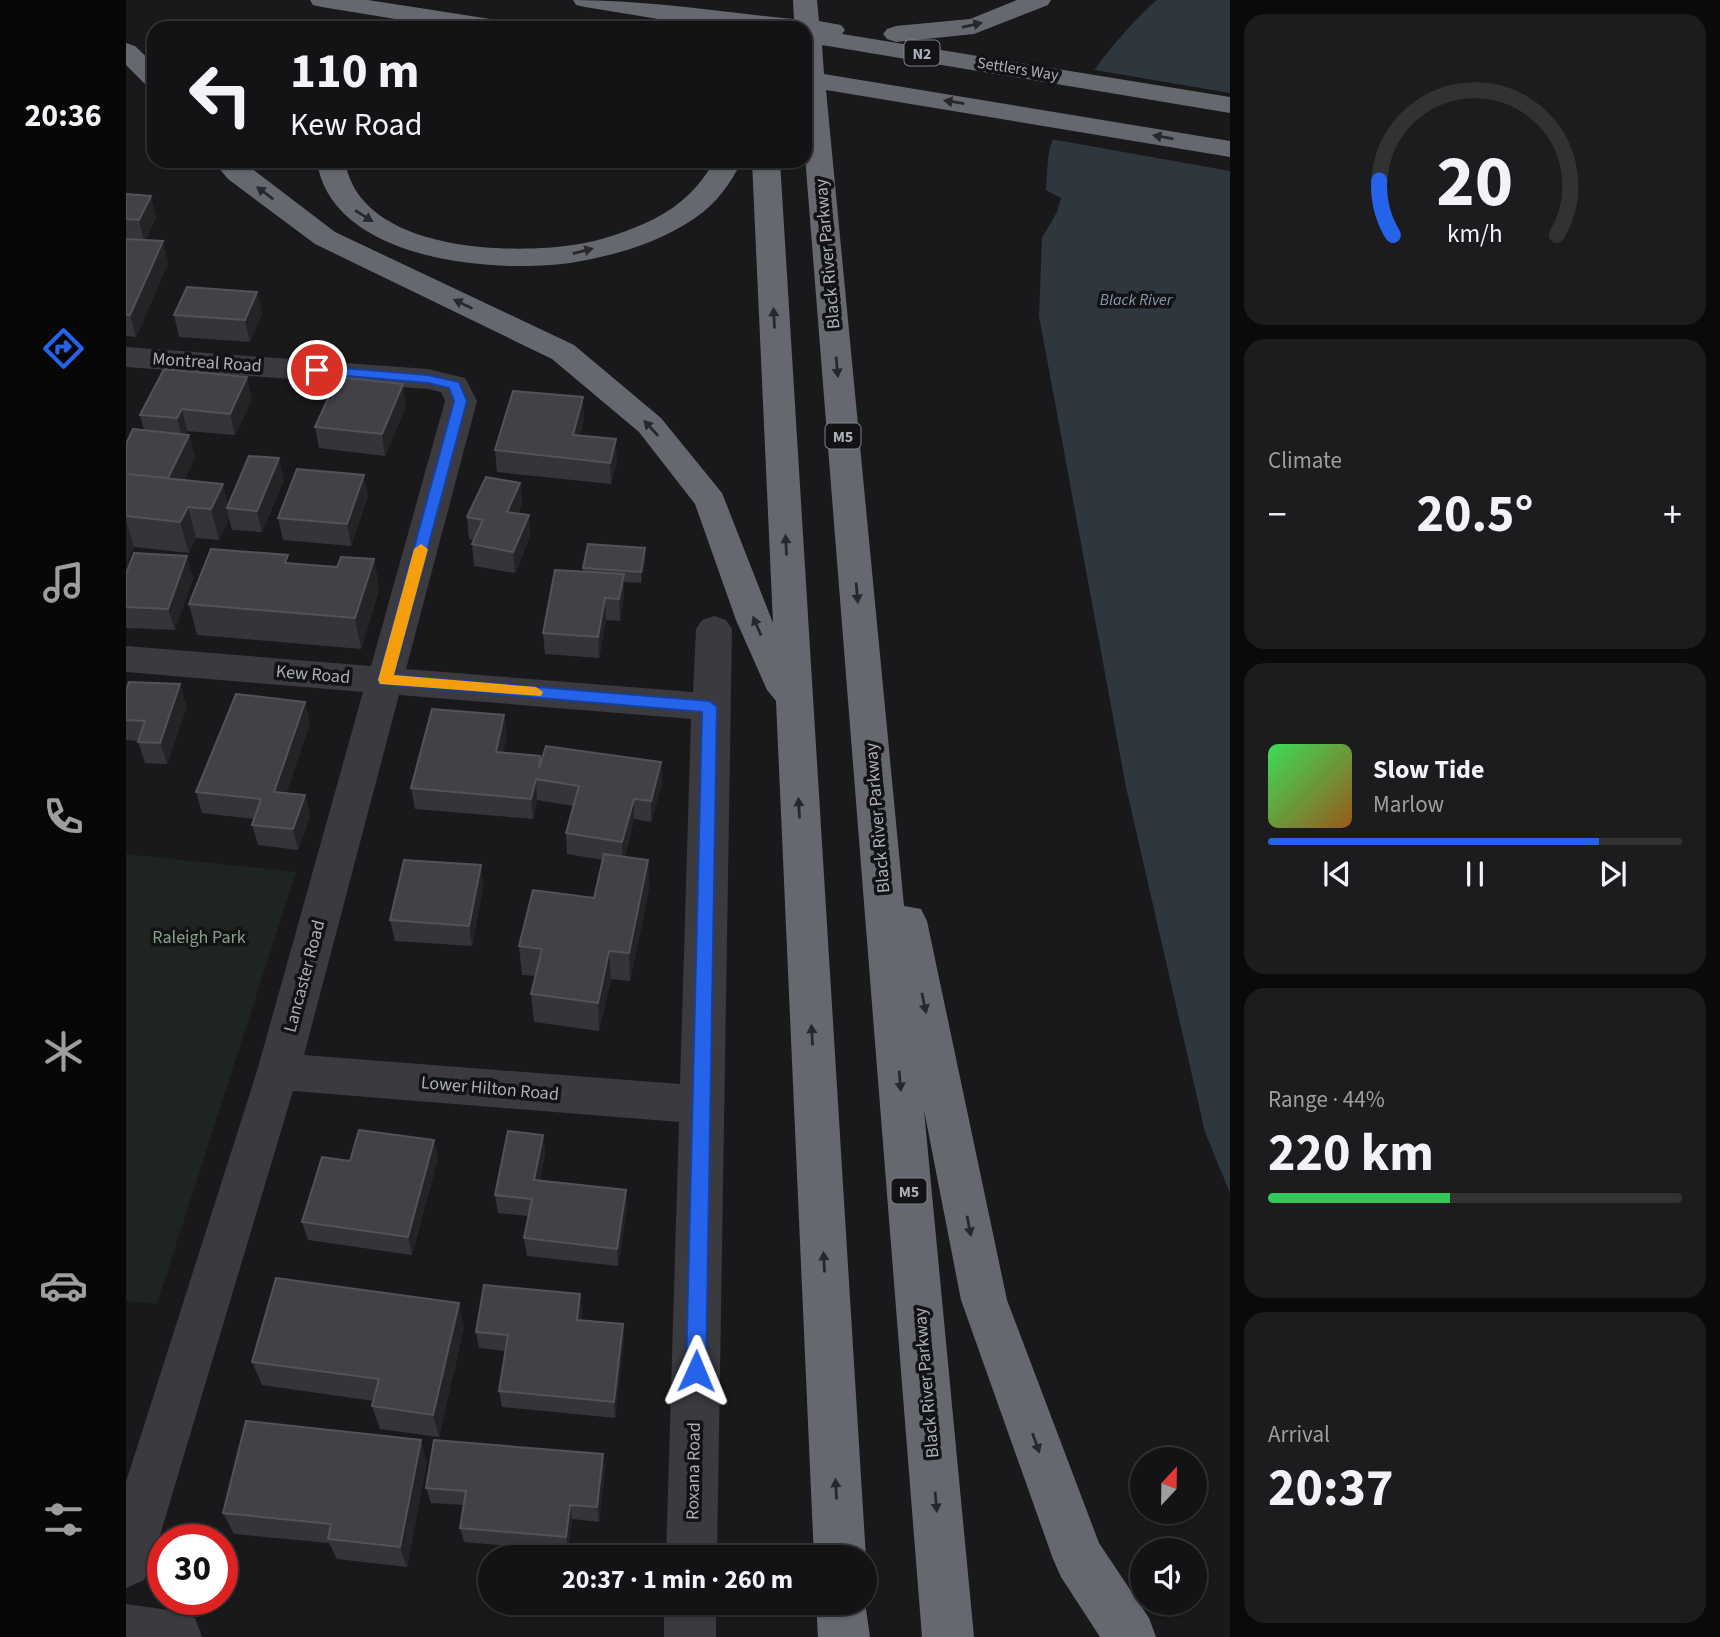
<!DOCTYPE html>
<meta charset="utf-8">
<style>
:root{--surface:#131214;--page:#1c1b1d;--text:#f1f3f6;--muted:#9d9ea0;--line:#323234;--accent:#2563eb}
body{margin:0;font-family:"Source Sans 3",sans-serif;background:var(--page);color:var(--text);height:100vh;display:flex;flex-direction:column;font-size:26px;white-space:nowrap}
*{box-sizing:border-box;margin:0}
p{font-size:23px;color:var(--muted)}
.icon{flex:none;width:38px;height:38px;fill:none;stroke:currentColor;stroke-width:2;stroke-linecap:round;stroke-linejoin:round}
.map{position:relative;flex:1;overflow:hidden}
.side{display:flex;flex-direction:column;gap:14px;padding:14px;background:#0a0a0b;width:490px}
.side>*{flex:none}
.guide{position:absolute;left:21px;top:21px;width:665px;height:147px;border-radius:21px;box-shadow:0 2px 5px #0004,0 0 0 2px var(--line);background:#131214;color:var(--text);overflow:hidden}
.needle{width:46px;rotate:22deg}
.buttons{position:absolute;left:1004px;top:1447px;display:grid;gap:14px}
.buttons a{display:grid;place-items:center;width:77px;height:77px;border-radius:50%;background:var(--surface);box-shadow:0 2px 5px #0004,0 0 0 2px var(--line);font-size:35px}
.speed{position:absolute;left:21px;top:1524px;display:flex;gap:14px;font-size:35px;font-weight:700;text-align:center}
.speed>*{display:grid;place-content:center;width:91px;height:91px;border-radius:50%;background:var(--surface);box-shadow:0 2px 5px #0004,0 0 0 2px var(--line);line-height:1}
.speed .limit{border:10px solid #d22;background:#fff;color:#111}
.pin{position:absolute;display:grid;place-items:center;width:60px;height:60px;color:#fff;margin:-30px;border:4px solid #fff;border-radius:50%;box-shadow:0 2px 7px #0007}
.me{position:absolute;width:77px;margin:-38px;rotate:1deg;stroke-linejoin:round;filter:drop-shadow(0 0 5px #0008)}
.turn{display:flex;align-items:center;gap:24px;height:147px;padding:0 28px;font-size:32px}
.turn .icon{width:91px;height:91px;stroke-width:2.5}
.turn b{display:block;font-size:49px;line-height:60px}
.big{font-size:52px;font-weight:700;line-height:1.1}
.side .card{flex:1;display:flex;flex-direction:column;justify-content:center;gap:10px;min-width:0;padding:0 24px;border-radius:21px;background:var(--page)}
.side .dial{align-items:center;gap:0}
.dial svg{height:182px;overflow:visible;fill:none;stroke:var(--line);stroke-width:7;stroke-linecap:round;text-anchor:middle}
.dial text{fill:var(--text);stroke:none}
.song{display:flex;align-items:center;gap:21px}
.cover{width:84px;height:84px;border-radius:10px;background:linear-gradient(135deg,hsl(130 70% 55%),hsl(30 70% 35%))}
.played{height:7px;border-radius:4px;background:linear-gradient(90deg,var(--accent) 80%,var(--line) 80%)}
.keys{display:flex;justify-content:space-around;direction:ltr}
.heat{display:flex;justify-content:space-between;align-items:center;font-size:38px;direction:ltr}
.charge{height:10px;border-radius:5px;background:linear-gradient(90deg,#34c759 44%,var(--line) 0)}
.trip{position:absolute;left:352px;top:1545px;width:399px;height:70px;border-radius:35px;background:var(--surface);box-shadow:0 2px 5px #0004,0 0 0 2px var(--line);font-weight:700;line-height:70px;text-align:center}
main{display:flex;flex:1;min-height:0}
.tabs{display:flex;flex-direction:column;width:126px;justify-content:space-around;align-items:center;background:#080708;color:var(--muted)}
.tabs .icon{width:49px;height:49px}
.tabs .current{color:var(--accent)}
.tabs b{font-size:32px;color:var(--text)}
.map>svg:first-child{display:block}
.green{fill:#1e2520}
.water{fill:#2f373e}
.pier{fill:#19181a}
.lines{fill:none;stroke-linecap:round;stroke-linejoin:round}
.minor{fill:#3a3a3f;fill-rule:evenodd}
.motorway{fill:#666870;fill-rule:evenodd}
.wall{fill:#353438}
.shaded-wall{fill:#242326}
.building{fill:#424146;stroke:#525358;stroke-width:2}
.oneway{fill:#28282c}
.route{fill:#2563eb;stroke:#184099;stroke-width:2}
.slow{fill:#f59e0b}
.labels{text-anchor:middle;stroke-width:7;stroke-linejoin:round;paint-order:stroke}
.shield{fill:#131315;stroke:#7d8088;stroke-width:2}
.shield-label{font-size:16px;font-weight:bold;fill:#abafba}
.far-street-label{font-size:16px;fill:#abafba;stroke:#131315}
.far-water-label{font-size:16px;font-style:italic;fill:#849bb3;stroke:#131315}
.street-label{font-size:18px;fill:#abafba;stroke:#131315}
.park-label{font-size:18px;fill:#83a487;stroke:#131315}
</style>
<main>
<nav class="tabs">
<b>20:36</b>
<svg class="icon current" aria-label="directions" viewBox="0 0 24 24"><path d="M12 3l9 9-9 9-9-9zM9 14v-3h6M13 9l2 2-2 2"/></svg>
<svg class="icon" aria-label="music" viewBox="0 0 24 24"><path d="M9 18V5l10-2v13"/><circle cx="6" cy="18" r="3"/><circle cx="16" cy="16" r="3"/></svg>
<svg class="icon" aria-label="phone" viewBox="0 0 24 24"><path d="M5 4h4l2 5-3 2q2 4 5 5l2-3 5 2v4C11 20 4 13 5 4z"/></svg>
<svg class="icon" aria-label="climate" viewBox="0 0 24 24"><path d="M12 3v18M4 7l16 10M4 17L20 7"/></svg>
<svg class="icon" aria-label="car" viewBox="0 0 24 24"><path d="M5 17H2v-5l4-1 3-4h7l3 4 3 1v5h-3M9 17h6M6 11h13"/><circle cx="7" cy="17" r="2"/><circle cx="17" cy="17" r="2"/></svg>
<svg class="icon" aria-label="filters" viewBox="0 0 24 24"><path d="M4 7h16M4 17h16"/><circle cx="9" cy="7" r="2"/><circle cx="15" cy="17" r="2"/></svg>
</nav>
<div class="map">
<svg width="1104" height="1637" viewBox="0 0 1104 1637">
<rect width="100%" height="100%" fill="#19181a"/>
<polygon class="green" points="0,854 170,872 31,1304 0,1301"/>
<path class="water" d="M1031,0h73v1193l-25,-61 -79,-345 -87,-471 3,-78 15,-26 4,-14 -15,-8c1,-12 1,-26 3,-38 10,-43 74,-124 108,-152z"/>
<polygon class="pier" points="963,69 1104,93 1104,171 925,139"/>
<g class="lines">
<g class="minor">
<path d="M0,347l302,22 37,9 12,23 -71,268 287,23 3,-63 6,-9 12,-4 12,4 6,9 -15,929h-51l13,-436 -386,-31 -141,471 -8,18 -18,8v-106l131,-411 106,-379 -237,-20v-26l245,20 74,-265 -4,-9 -13,-3 -302,-22zM273,695l292,24 -11,365 -376,-29z"/>
<rect x="538" y="1603" width="52" height="34"/>
<polygon points="0,1604 50,1611 69,1618 76,1637 0,1637"/>
</g>
<g class="motorway">
<polygon points="184,0 242,0 371,20 380,23 384,28 324,28 196,7 187,5"/>
<path d="M447,0c74,0 147,12 221,19l-1,-19h24l2,21 22,4 4,5 -3,4 388,63v16l-408,-68 2,29 406,67v16l-404,-67 78,816 17,3 6,12 80,379 92,243 50,75 7,19h-56l-39,-60 -8,-18 -92,-259 -37,-190 50,527h-52l-117,-1481v-128h-92l-128,-21 -9,-2z"/>
<polygon points="891,0 925,0 922,5 848,34 770,42 761,39 757,34 761,29 770,26 844,19"/>
<polygon points="0,43 9,46 28,64 28,86 19,84 0,65"/>
<polygon points="87,161 116,161 209,232 448,345 535,418 596,493 647,623 626,161 654,161 740,1558 738,1560 738,1558 688,1558 650,701 641,690 610,620 569,504 513,432 426,359 189,244 102,179"/>
<path d="M191,161h28c14,89 159,94 228,84 28,-4 56,-14 81,-26 27,-14 46,-32 60,-58h28c-12,23 -25,42 -47,57 -34,24 -79,37 -119,44 -79,13 -245,-1 -259,-101z"/>
<polygon points="738,1595 744,1637 692,1637 690,1603 738,1603"/>
</g>
</g>
<g class="wall">
<polygon points="0,194 25,196 30,218 19,240 42,263 10,337 0,336"/>
<polygon points="131,292 136,314 124,342 53,337 48,315"/>
<polygon points="126,399 109,435 61,431 59,435 63,435 69,457 58,480 102,504 158,480 136,532 106,530 103,518 93,540 70,538 63,553 8,547 2,559 4,565 67,578 49,630 0,628 0,444 18,430 14,415"/>
<polygon points="280,406 259,456 193,448 189,427"/>
<polygon points="458,419 454,435 491,461 485,484 371,472 369,450"/>
<polygon points="394,483 396,504 392,513 403,515 404,537 389,573 348,566 346,544 348,540 343,539 341,517"/>
<polygon points="242,496 225,546 157,540 152,518"/>
<polygon points="248,559 253,590 235,649 71,635 63,604 164,564 211,567"/>
<polygon points="520,559 515,583 498,582 498,596 494,621 480,620 473,658 419,654 417,633 457,571 457,568"/>
<polygon points="0,690 61,706 41,764 19,763 12,741 0,740"/>
<polygon points="179,702 184,723 160,793 179,795 184,816 172,850 132,845 126,825 128,819 76,813 70,792"/>
<polygon points="378,715 381,736 377,753 414,756 415,762 535,762 536,783 525,822 508,819 499,857 522,860 523,889 504,981 485,979 473,1031 408,1022 405,994 410,976 396,975 393,946 468,898 477,860 441,854 440,833 448,806 411,800 407,819 289,809 285,788"/>
<polygon points="355,865 357,886 346,946 269,941 264,920"/>
<polygon points="417,1135 419,1153 414,1180 500,1190 501,1208 492,1266 401,1256 398,1238 402,1216 372,1213 369,1195"/>
<polygon points="308,1140 312,1158 286,1255 182,1240 176,1222 224,1161"/>
<polygon points="454,1294 456,1311 455,1320 497,1324 498,1340 489,1418 376,1407 373,1391 379,1351 353,1348 350,1332"/>
<polygon points="338,1327 313,1437 254,1429 246,1406 248,1401 136,1385 126,1362"/>
<polygon points="477,1454 479,1469 473,1522 446,1519 442,1551 338,1542 334,1528 337,1505 305,1503 300,1488"/>
<polygon points="301,1462 281,1567 211,1559 203,1543 108,1534 97,1513"/>
</g>
<g class="shaded-wall">
<polygon points="25,196 30,218 18,241 13,220"/>
<polygon points="37,241 42,263 10,337 4,315"/>
<polygon points="131,292 136,314 124,342 119,320"/>
<polygon points="121,377 126,399 109,435 104,414"/>
<polygon points="277,384 280,406 259,456 256,434"/>
<polygon points="457,397 458,419 448,457 447,435"/>
<polygon points="56,409 61,431 57,440 51,418"/>
<polygon points="63,435 69,457 46,505 40,483"/>
<polygon points="490,439 491,461 485,484 484,463"/>
<polygon points="153,458 158,480 136,532 131,511"/>
<polygon points="238,475 242,496 225,546 221,524"/>
<polygon points="394,483 396,504 383,533 381,512"/>
<polygon points="97,484 103,508 101,508 103,518 93,540 85,509"/>
<polygon points="62,507 70,538 63,553 54,522"/>
<polygon points="403,515 404,537 389,573 387,552"/>
<polygon points="0,521 8,547 2,559 9,583 0,605"/>
<polygon points="519,548 520,559 515,583 515,572"/>
<polygon points="61,556 67,578 49,630 42,609"/>
<polygon points="248,559 253,590 235,649 229,618"/>
<polygon points="498,574 498,596 494,621 493,599"/>
<polygon points="479,598 480,620 473,658 472,637"/>
<polygon points="54,684 61,706 41,764 34,743"/>
<polygon points="179,702 184,723 154,813 148,792"/>
<polygon points="378,715 381,736 372,773 370,752"/>
<polygon points="535,762 536,783 525,822 525,801"/>
<polygon points="410,779 411,800 407,819 405,799"/>
<polygon points="179,795 184,816 172,850 167,829"/>
<polygon points="508,799 508,819 497,863 496,842"/>
<polygon points="522,860 523,889 504,981 503,953"/>
<polygon points="355,865 357,886 346,946 343,926"/>
<polygon points="483,951 485,979 473,1031 472,1003"/>
<polygon points="417,1135 419,1153 411,1198 408,1180"/>
<polygon points="308,1140 312,1158 286,1255 282,1237"/>
<polygon points="500,1190 501,1208 492,1266 491,1249"/>
<polygon points="454,1294 456,1311 452,1336 451,1320"/>
<polygon points="333,1303 338,1327 313,1437 307,1415"/>
<polygon points="497,1324 498,1340 489,1418 488,1402"/>
<polygon points="295,1440 301,1462 281,1567 274,1547"/>
<polygon points="477,1454 479,1469 473,1522 471,1507"/>
<polygon points="444,1505 446,1519 442,1551 440,1537"/>
</g>
<g class="building">
<polygon points="0,194 25,196 13,220 0,219"/>
<polygon points="0,239 37,241 4,315 0,315"/>
<polygon points="61,287 131,292 119,320 48,315"/>
<polygon points="38,369 121,377 104,414 56,409 51,418 14,415"/>
<polygon points="212,377 277,384 256,434 189,427"/>
<polygon points="387,391 457,397 447,435 490,439 484,463 369,450"/>
<polygon points="7,429 63,435 42,478 0,474 0,444"/>
<polygon points="123,456 153,458 131,511 101,508"/>
<polygon points="171,469 238,475 221,524 152,518"/>
<polygon points="0,474 97,484 85,509 62,507 54,522 0,516"/>
<polygon points="360,477 394,483 381,512 403,515 387,552 346,544 357,520 341,517"/>
<polygon points="462,544 519,548 515,572 457,568"/>
<polygon points="85,549 162,555 159,563 211,567 215,557 248,559 229,618 63,604"/>
<polygon points="8,553 61,556 42,609 0,607 0,574"/>
<polygon points="429,570 498,574 493,599 479,598 472,637 417,633"/>
<polygon points="3,682 54,684 34,743 12,742 19,721 0,720 0,690"/>
<polygon points="110,694 179,702 148,792 179,795 167,829 126,825 135,799 70,792"/>
<polygon points="306,709 378,715 370,752 414,756 413,768 420,746 535,762 525,801 508,799 496,842 440,833 453,786 410,779 405,799 285,788"/>
<polygon points="478,854 522,860 503,953 483,951 472,1003 405,994 416,949 393,946 407,890 468,898"/>
<polygon points="278,860 355,865 343,926 264,920"/>
<polygon points="233,1130 308,1140 282,1237 176,1222 196,1157 224,1161"/>
<polygon points="382,1131 417,1135 408,1180 500,1190 491,1249 398,1238 406,1199 369,1195"/>
<polygon points="150,1278 333,1303 307,1415 246,1406 253,1379 126,1362"/>
<polygon points="358,1285 454,1294 451,1320 497,1324 488,1402 373,1391 382,1335 350,1332"/>
<polygon points="120,1421 295,1440 274,1547 202,1539 205,1524 97,1513"/>
<polygon points="308,1440 477,1454 471,1507 444,1505 440,1537 334,1528 340,1491 300,1488"/>
</g>
<defs><path id="oneway-solid" d="M-6-.8H1V-3.2L6.5 0L1 3.2V.8H-6Z" transform="scale(1.75)"/></defs>
<g class="oneway">
<use href="#oneway-solid" transform="translate(846 25) rotate(-13)"/>
<use href="#oneway-solid" transform="translate(828 102) rotate(-171)"/>
<use href="#oneway-solid" transform="translate(1037 137) rotate(-170)"/>
<use href="#oneway-solid" transform="translate(139 193) rotate(-143)"/>
<use href="#oneway-solid" transform="translate(238 216) rotate(32)"/>
<use href="#oneway-solid" transform="translate(457 251) rotate(-14)"/>
<use href="#oneway-solid" transform="translate(337 304) rotate(-154)"/>
<use href="#oneway-solid" transform="translate(648 318) rotate(-93)"/>
<use href="#oneway-solid" transform="translate(711 367) rotate(85)"/>
<use href="#oneway-solid" transform="translate(525 428) rotate(-133)"/>
<use href="#oneway-solid" transform="translate(660 545) rotate(-93)"/>
<use href="#oneway-solid" transform="translate(731 593) rotate(85)"/>
<use href="#oneway-solid" transform="translate(631 626) rotate(-113)"/>
<use href="#oneway-solid" transform="translate(673 808) rotate(-93)"/>
<use href="#oneway-solid" transform="translate(798 1003) rotate(78)"/>
<use href="#oneway-solid" transform="translate(686 1035) rotate(-93)"/>
<use href="#oneway-solid" transform="translate(774 1081) rotate(85)"/>
<use href="#oneway-solid" transform="translate(843 1226) rotate(79)"/>
<use href="#oneway-solid" transform="translate(698 1262) rotate(-93)"/>
<use href="#oneway-solid" transform="translate(910 1443) rotate(70)"/>
<use href="#oneway-solid" transform="translate(710 1489) rotate(-93)"/>
<use href="#oneway-solid" transform="translate(810 1502) rotate(85)"/>
</g>
<polygon class="route" points="191,366 302,375 333,382 341,401 268,675 584,701 591,707 580,1371 577,1378 570,1381 563,1378 560,1371 576,712 254,684 252,680 328,401 323,388 302,383 187,373 185,370"/>
<polygon class="slow" points="295,544 302,549 268,675 410,687 417,692 415,696 254,684 252,680 288,549"/>
<g class="labels">
<g class="shield">
<rect x="778.5" y="40.5" width="35" height="25" rx="5"/>
<rect x="699.5" y="423.5" width="35" height="25" rx="5"/>
<rect x="765.5" y="1178.5" width="35" height="25" rx="5"/>
</g>
<g class="shield-label">
<text x="796" y="59">N2</text>
<text x="717" y="442">M5</text>
<text x="783" y="1197">M5</text>
</g>
<g class="far-street-label">
<text transform="translate(892 68) rotate(9)" y="6">Settlers Way</text>
</g>
<g class="far-water-label">
<text x="1010" y="305">Black River</text>
</g>
<g class="street-label">
<text transform="translate(701 254) rotate(-95)" y="6">Black River Parkway</text>
<text transform="translate(81 362) rotate(4)" y="6">Montreal Road</text>
<text transform="translate(187 674) rotate(5)" y="6">Kew Road</text>
<text transform="translate(751 818) rotate(-95)" y="6">Black River Parkway</text>
<text transform="translate(178 976) rotate(-75)" y="6">Lancaster Road</text>
<text transform="translate(364 1088) rotate(5)" y="6">Lower Hilton Road</text>
<text transform="translate(800 1383) rotate(-95)" y="6">Black River Parkway</text>
<text transform="translate(567 1471) rotate(-89)" y="6">Roxana Road</text>
</g>
<g class="park-label">
<text x="73" y="943">Raleigh Park</text>
</g>
</g>
</svg>
<div class="buttons">
<a><svg class="needle" viewBox="-14 -14 28 28"><path d="M0-13l5 13h-10z" fill="#e53935"/><path d="M0 13l5-13h-10z" fill="#9d9ea0"/></svg></a>
<a><svg class="icon" aria-label="sound" viewBox="0 0 24 24"><path d="M4 9h4l5-4v14l-5-4H4zM17 9q2 3 0 6"/></svg></a>
</div>
<div class="speed"><div class="limit">30</div></div>
<div class="pin" style="left:191px;top:370px;background:#d93025"><svg class="icon" aria-label="arrive" viewBox="0 0 24 24"><path d="M6 21V4h12l-3 4 3 4H6"/></svg></div>
<svg class="me" style="left:570px;top:1371px" viewBox="-20 -20 40 40"><path d="M0-17L14 15 0 8-14 15z" fill="#2563eb" stroke="#fff" stroke-width="4"/></svg>
<div class="trip">20:37 · 1 min · 260 m</div>
<div class="guide">
<div class="turn"><svg class="icon" aria-label="left" viewBox="0 0 24 24"><path d="M17 20v-9H6M10 6l-5 5 5 5"/></svg><div><b>110 m</b>Kew Road</div></div>
</div>
</div>
<section class="side">
<div class="card dial"><svg viewBox="0 0 100 80">
<path d="M14 69A42 42 0 1 1 86 69"/>
<path d="M14 69A42 42 0 0 1 8 45" stroke="#2563eb"/>
<text x="50" y="56" font-size="32" font-weight="700">20</text>
<text x="50" y="72" font-size="11">km/h</text>
</svg></div>
<div class="card"><p>Climate</p>
<div class="heat"><a>−</a><b class="big">20.5°</b><a>+</a></div>
</div>
<div class="card">
<div class="song"><i class="cover"></i><div><b>Slow Tide</b><p>Marlow</p></div></div>
<div class="played"></div>
<div class="keys"><svg class="icon" aria-label="previous" viewBox="0 0 24 24"><path d="M18 5L8 12l10 7zM5 5v14"/></svg><svg class="icon" aria-label="pause" viewBox="0 0 24 24"><path d="M8 5v14M16 5v14"/></svg><svg class="icon" aria-label="next" viewBox="0 0 24 24"><path d="M6 5l10 7-10 7zM19 5v14"/></svg></div>
</div>
<div class="card"><p>Range · 44%</p><b class="big">220 km</b><div class="charge"></div></div>
<div class="card"><p>Arrival</p><b class="big">20:37</b></div>
</section>
</main>
